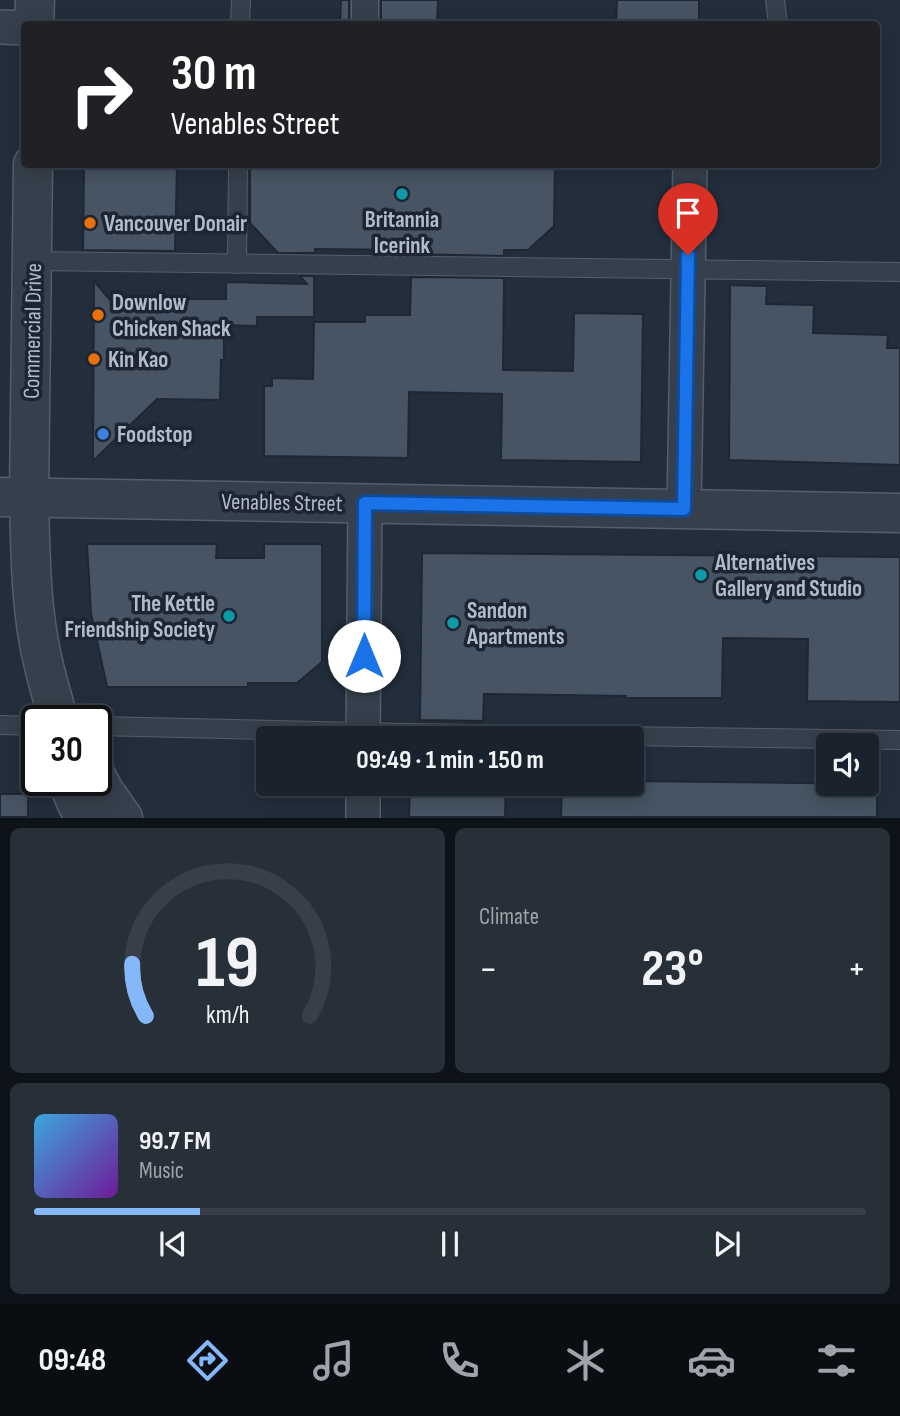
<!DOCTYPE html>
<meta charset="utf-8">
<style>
:root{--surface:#1a222d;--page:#272f39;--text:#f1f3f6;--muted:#9fa4aa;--line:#383f49;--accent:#86b7f8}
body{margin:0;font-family:"Sofia Sans Condensed",sans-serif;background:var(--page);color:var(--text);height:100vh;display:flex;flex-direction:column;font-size:26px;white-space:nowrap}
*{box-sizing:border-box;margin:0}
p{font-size:23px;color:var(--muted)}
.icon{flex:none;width:38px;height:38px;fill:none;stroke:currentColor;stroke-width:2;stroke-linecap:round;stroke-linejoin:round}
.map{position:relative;height:818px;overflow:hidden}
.panel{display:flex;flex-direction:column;gap:10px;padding:10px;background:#0e1319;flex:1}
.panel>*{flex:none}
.hud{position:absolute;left:21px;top:21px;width:859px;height:147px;border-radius:7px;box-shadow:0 4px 18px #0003,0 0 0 2px var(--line);background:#202124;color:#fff;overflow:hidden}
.controls{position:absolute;left:816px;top:733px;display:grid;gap:14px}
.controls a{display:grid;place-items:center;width:63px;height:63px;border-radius:7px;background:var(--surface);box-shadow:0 4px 18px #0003,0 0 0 2px var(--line);font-size:35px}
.speed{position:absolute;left:21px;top:705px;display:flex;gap:14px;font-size:35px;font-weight:700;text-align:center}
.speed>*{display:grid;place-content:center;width:91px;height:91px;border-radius:50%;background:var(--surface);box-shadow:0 4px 18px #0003,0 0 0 2px var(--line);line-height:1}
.speed .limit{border:4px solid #111;border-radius:10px;background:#fff;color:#111}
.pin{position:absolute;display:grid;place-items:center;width:60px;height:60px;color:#fff;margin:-72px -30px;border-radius:50% 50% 50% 0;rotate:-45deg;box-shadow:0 0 7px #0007}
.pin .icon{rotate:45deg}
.me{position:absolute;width:77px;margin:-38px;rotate:0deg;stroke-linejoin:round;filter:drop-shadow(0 0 5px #0008)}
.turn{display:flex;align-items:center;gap:24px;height:147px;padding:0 35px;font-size:32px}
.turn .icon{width:91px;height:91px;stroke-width:2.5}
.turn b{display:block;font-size:49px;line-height:60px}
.big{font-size:52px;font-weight:700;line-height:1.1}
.panel .widget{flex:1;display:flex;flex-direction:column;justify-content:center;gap:10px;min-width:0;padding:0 24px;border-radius:10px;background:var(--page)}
.panel .dial{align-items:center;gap:0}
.dial svg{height:182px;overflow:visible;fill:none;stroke:var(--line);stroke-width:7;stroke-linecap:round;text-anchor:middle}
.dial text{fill:var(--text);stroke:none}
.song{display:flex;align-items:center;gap:21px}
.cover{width:84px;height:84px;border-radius:10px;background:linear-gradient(135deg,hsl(200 70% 55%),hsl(280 70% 35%))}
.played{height:7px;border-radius:4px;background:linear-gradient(90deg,var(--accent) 20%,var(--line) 20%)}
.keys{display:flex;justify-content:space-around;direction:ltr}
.heat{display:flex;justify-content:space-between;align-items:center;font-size:38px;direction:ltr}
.panel .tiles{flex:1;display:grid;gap:10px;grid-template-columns:1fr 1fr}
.widget:last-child{grid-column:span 2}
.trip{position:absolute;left:256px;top:726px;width:388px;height:70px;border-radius:7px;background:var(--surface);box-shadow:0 4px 18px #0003,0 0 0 2px var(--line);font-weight:700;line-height:70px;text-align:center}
.tab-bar{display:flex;height:112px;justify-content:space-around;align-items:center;background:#0a0e12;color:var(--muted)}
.tab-bar .icon{width:49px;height:49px}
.tab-bar .active{color:var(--accent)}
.tab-bar b{font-size:32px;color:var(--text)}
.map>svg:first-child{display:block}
.building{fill:#465463;stroke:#1e2733;stroke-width:2}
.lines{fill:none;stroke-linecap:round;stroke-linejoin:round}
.service-casing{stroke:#555e6a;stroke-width:20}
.pedestrian-casing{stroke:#555e6a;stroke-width:29}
.minor-casing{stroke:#555e6a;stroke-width:36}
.tertiary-casing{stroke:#555e6a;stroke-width:41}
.service{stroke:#36404c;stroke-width:18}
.pedestrian{stroke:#36404c;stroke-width:26}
.minor{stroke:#36404c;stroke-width:33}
.tertiary{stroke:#36404c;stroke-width:38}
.route-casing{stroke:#114b97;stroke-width:18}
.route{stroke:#1a73e8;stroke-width:12}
.culture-dot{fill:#0f9aa8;stroke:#1c2531;stroke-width:2.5}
.food-dot{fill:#e8710a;stroke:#1c2531;stroke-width:2.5}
.shop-dot{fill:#3f7fe0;stroke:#1c2531;stroke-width:2.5}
.labels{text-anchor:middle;stroke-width:7;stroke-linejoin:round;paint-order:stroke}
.poi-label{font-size:23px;font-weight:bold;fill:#b2bbc8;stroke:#1c2531;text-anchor:start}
.street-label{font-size:23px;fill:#b2bbc8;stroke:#1c2531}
</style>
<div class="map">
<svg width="900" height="818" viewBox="0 0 900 818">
<rect width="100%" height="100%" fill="#232e3c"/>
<g class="building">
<polygon points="341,0 349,0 349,24 340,24"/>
<polygon points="381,0 438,0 437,24 381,24"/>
<polygon points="617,0 699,0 699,24 616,24"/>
<polygon points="84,164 177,166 175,251 83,250"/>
<polygon points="250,164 555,164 554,226 528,250 504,250 504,256 411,254 411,250 315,249 315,253 278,253 250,223"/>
<polygon points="300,276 314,276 314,317 257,317 257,326 224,325 224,360 221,360 220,400 157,399 93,461 94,281 115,306 182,306 182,299 226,299 226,282 307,284"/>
<polygon points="411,277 504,278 503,370 573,371 574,313 643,314 641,462 501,460 502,394 409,392 408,458 264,456 264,386 272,386 272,378 313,379 314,322 365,322 365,315 410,315"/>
<polygon points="730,285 767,286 766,304 814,305 813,333 888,335 887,348 900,348 900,465 729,460"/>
<polygon points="87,544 217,544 216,558 264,558 264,544 322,544 322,662 297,683 248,683 248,687 107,687 91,613"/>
<polygon points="422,553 900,557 900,702 807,701 808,639 723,638 722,698 626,698 626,696 484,694 483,721 420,720"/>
<polygon points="632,781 877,784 877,817 561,817 562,784 632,784"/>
<polygon points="410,784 506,784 505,817 409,817"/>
<rect x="0" y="794" width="28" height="23"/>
</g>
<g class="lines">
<defs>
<g id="service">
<polyline points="775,0 778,24"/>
<polyline points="240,24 241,0"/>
<polyline points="33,261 900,272"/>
<polyline points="237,264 238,164"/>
<polyline points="0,725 37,726"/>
<polyline points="96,726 405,733 900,740"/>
</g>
<polyline id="pedestrian" points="365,24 365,0"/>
<g id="minor">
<polyline points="0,27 24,28"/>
<polyline points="684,509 690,164"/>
<polyline points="363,738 365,504"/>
<polyline points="363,818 363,784"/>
</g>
<g id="tertiary">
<polyline points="34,24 35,0"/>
<path d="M33,164l-4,333c1,40 1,80 6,119 4,36 14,71 24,105"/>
<polyline points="0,497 900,513"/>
<polyline points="96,776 104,791 123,818"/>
<polyline points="67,780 77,804 86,818"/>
</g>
</defs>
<use href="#service" class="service-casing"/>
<use href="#pedestrian" class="pedestrian-casing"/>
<use href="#minor" class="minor-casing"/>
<use href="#tertiary" class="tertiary-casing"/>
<use href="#service" class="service"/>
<use href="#pedestrian" class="pedestrian"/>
<use href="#minor" class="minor"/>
<use href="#tertiary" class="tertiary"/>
</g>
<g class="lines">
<defs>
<polyline id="route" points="364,656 365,503 684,509 688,255"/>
</defs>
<use href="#route" class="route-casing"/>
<use href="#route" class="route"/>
</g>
<g class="culture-dot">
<circle cx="402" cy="194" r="7"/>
<circle cx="701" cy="575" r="7"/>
<circle cx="229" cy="616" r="7"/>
<circle cx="453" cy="623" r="7"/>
</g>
<g class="food-dot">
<circle cx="90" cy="223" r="7"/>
<circle cx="98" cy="315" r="7"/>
<circle cx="94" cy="359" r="7"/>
</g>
<circle class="shop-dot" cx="103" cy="434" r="7"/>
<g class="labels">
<g class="poi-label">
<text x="402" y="227" text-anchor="middle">Britannia<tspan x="402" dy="26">Icerink</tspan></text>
<text x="104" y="231">Vancouver Donair</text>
<text x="112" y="310">Downlow<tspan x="112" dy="26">Chicken Shack</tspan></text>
<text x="108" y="367">Kin Kao</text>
<text x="117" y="442">Foodstop</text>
<text x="715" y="570">Alternatives<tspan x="715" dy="26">Gallery and Studio</tspan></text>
<text x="215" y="611" text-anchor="end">The Kettle<tspan x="215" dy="26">Friendship Society</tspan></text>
<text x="467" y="618">Sandon<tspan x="467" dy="26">Apartments</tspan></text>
</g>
<g class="street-label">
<text transform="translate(32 331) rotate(-89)" y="8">Commercial Drive</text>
<text transform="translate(282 502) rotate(1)" y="8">Venables Street</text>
</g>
</g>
</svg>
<div class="controls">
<a><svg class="icon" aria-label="sound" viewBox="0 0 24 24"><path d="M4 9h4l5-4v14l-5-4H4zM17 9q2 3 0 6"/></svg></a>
</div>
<div class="speed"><div class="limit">30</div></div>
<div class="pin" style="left:688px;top:255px;background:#d93025"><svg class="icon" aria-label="arrive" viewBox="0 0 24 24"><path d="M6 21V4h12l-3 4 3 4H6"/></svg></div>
<svg class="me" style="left:364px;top:656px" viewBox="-20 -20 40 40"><circle r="19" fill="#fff"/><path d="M0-13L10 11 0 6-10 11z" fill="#1a73e8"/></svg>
<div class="trip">09:49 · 1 min · 150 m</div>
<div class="hud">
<div class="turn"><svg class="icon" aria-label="right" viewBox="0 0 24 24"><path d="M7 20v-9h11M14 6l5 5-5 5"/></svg><div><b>30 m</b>Venables Street</div></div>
</div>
</div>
<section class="panel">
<div class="tiles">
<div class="widget dial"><svg viewBox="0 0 100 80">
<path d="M14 69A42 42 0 1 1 86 69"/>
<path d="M14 69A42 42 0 0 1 8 46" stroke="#86b7f8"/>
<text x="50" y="56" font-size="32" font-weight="700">19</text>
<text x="50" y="72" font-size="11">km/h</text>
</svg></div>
<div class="widget"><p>Climate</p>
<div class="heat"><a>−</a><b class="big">23°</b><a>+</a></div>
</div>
<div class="widget">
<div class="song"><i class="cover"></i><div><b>99.7 FM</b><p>Music</p></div></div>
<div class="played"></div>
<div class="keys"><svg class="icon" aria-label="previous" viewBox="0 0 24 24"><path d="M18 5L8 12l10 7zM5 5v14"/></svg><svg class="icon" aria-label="pause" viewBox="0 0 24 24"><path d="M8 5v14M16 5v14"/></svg><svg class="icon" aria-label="next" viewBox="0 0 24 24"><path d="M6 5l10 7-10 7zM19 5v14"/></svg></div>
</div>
</div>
</section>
<nav class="tab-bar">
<b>09:48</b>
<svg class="icon active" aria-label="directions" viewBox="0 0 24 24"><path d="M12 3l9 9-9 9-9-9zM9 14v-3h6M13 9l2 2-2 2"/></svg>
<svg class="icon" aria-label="music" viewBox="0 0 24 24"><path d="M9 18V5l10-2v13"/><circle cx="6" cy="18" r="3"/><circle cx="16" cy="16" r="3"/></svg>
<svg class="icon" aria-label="phone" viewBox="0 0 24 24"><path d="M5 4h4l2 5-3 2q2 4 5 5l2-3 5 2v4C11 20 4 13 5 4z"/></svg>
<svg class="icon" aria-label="climate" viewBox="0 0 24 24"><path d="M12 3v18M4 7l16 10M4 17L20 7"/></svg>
<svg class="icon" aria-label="car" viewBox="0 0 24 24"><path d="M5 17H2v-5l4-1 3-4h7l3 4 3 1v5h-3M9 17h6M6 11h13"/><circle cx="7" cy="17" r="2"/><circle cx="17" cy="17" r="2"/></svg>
<svg class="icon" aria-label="filters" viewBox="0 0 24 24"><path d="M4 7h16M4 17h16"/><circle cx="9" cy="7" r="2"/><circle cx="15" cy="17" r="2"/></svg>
</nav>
